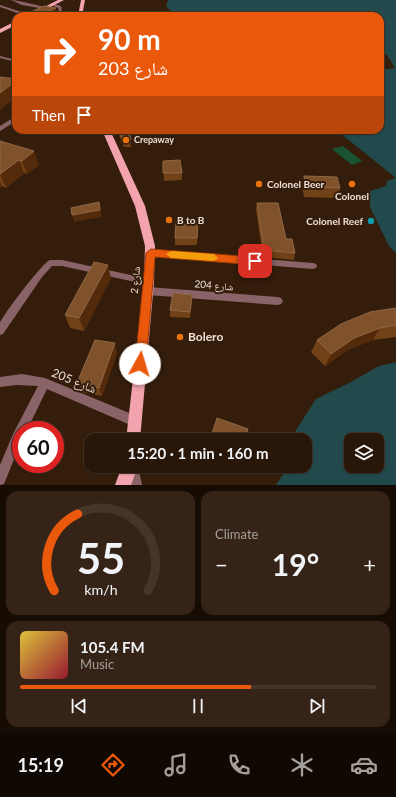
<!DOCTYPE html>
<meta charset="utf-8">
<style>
:root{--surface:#281608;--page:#342316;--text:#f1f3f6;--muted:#a59f9c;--line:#443529;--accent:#ea580c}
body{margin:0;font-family:Lato,"Noto Naskh Arabic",sans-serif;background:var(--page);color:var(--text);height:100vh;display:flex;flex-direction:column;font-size:15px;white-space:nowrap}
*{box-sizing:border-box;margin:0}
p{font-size:13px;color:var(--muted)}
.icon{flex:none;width:22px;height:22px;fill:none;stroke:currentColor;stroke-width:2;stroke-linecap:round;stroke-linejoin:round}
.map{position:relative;height:485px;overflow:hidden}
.panel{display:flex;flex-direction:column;gap:6px;padding:6px;background:#160c04;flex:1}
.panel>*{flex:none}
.hud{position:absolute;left:12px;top:12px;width:372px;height:122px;border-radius:12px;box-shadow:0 1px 3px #0004,0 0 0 1px var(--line);background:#ea580c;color:#fff;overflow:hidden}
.tools{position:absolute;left:344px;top:433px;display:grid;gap:8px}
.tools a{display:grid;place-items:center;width:40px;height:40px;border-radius:8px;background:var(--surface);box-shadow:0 1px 3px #0004,0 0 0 1px var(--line);font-size:20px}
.speed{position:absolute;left:12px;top:421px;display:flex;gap:8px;font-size:20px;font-weight:700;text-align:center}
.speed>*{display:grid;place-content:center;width:52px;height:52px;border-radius:50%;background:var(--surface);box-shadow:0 1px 3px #0004,0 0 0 1px var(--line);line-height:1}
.speed .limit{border:6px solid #d22;background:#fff;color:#111}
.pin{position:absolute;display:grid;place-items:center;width:34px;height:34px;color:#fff;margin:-17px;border-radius:8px;box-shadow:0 2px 6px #0006}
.me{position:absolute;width:44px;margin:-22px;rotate:6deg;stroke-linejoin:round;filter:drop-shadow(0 0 3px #0008)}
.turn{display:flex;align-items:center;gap:14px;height:84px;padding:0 20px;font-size:18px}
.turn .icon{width:52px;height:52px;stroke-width:2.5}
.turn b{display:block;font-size:28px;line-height:34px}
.then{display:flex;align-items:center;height:38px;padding:0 20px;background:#0003;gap:8px;font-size:15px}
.big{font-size:30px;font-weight:700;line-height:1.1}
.panel .tile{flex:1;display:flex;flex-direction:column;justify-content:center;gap:6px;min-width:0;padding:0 14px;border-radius:12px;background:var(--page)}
.panel .dial{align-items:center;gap:0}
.dial svg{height:104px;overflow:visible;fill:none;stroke:var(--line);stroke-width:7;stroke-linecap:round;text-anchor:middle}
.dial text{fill:var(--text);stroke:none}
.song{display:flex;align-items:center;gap:12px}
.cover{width:48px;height:48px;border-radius:6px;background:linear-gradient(135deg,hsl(50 70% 55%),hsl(350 70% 35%))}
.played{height:4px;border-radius:2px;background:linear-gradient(90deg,var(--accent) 65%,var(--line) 65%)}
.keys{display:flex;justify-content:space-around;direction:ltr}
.heat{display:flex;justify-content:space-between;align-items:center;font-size:22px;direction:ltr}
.panel .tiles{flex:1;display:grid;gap:6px;grid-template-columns:1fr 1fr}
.tile:last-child{grid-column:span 2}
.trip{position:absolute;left:84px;top:433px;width:228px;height:40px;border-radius:12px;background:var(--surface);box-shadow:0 1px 3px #0004,0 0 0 1px var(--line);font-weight:700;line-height:40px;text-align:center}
.tabs{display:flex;height:64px;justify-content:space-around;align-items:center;background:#100903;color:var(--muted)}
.tabs .icon{width:28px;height:28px}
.tabs .selected{color:var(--accent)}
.tabs b{font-size:18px;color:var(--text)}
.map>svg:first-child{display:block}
.green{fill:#1a5432}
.water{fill:#224a4c;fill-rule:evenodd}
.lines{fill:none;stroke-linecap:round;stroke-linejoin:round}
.minor{fill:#8a6368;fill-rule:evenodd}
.primary{fill:#f3a3ae;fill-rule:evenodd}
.wall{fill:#714117}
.shaded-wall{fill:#542b0a}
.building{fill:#7f522c;stroke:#906846}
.route{fill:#ea580c;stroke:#983908}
.slow{fill:#f59e0b}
.food-dot{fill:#e8710a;stroke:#351d0b;stroke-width:1.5}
.culture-dot{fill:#0f9aa8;stroke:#351d0b;stroke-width:1.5}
.labels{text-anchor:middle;stroke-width:4;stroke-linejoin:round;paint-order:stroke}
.far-poi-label{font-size:9px;font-weight:bold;fill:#efded4;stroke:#351d0b;text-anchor:start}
.poi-label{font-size:10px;font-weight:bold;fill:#efded4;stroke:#351d0b;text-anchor:start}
.street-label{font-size:10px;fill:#efded4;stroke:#351d0b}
.near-poi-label{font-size:12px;font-weight:bold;fill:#efded4;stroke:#351d0b;text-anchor:start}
.near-street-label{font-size:12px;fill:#efded4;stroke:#351d0b}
</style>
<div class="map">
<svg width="396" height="485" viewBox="0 0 396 485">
<rect width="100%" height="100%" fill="#351d0b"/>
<polygon class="green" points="343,146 362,161 352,165 332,149"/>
<g class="water">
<polygon points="168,0 396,0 396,178 341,134 332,130 380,130 380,70 395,68 387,55 380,52 380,16 176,16 166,6"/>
<polygon points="396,178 396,253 389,246 370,207 370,191 386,186 387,181"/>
<path d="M396,362v123h-120l10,-15 1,-4h18v-26h-12l3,-10 20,-31 35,-17 28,-16zM351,440h26v26h-26z"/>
</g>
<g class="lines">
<g class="minor">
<path d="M11,0c5,0 31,6 36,8l-2,1 -23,-4z"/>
<polygon points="51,3 61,6 62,13 60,13 58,8 51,5"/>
<polygon points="0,5 31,15 32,16 26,16 0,7"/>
<polygon points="11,24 14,25 16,30 16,36 14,35"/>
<polygon points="0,56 16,60 16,62 0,58"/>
<polygon points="16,116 16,121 0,131 0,126"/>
<polygon points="151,250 313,263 316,264 317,266 316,268 313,269 151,256 148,255 147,253 148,251"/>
<path d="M50,260h12l87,19 3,1 1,2 -1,2 -3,1 -87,-19h-10l-10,11 -39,57 -3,1c0,-3 0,-9 0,-12 3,-8 43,-61 50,-63z"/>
<polygon points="148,287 278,297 281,298 283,301 281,304 278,305 148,295 145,294 144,291 145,288"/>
<polygon points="22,374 45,378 139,417 141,421 139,425 135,427 47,389 27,430 21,430 21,442 4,484 0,485 0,465 13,434 38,386 17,385 0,387 0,377"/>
<polygon points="126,466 138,466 142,485 130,485"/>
</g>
<g class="primary">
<polygon points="58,0 64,0 33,16 27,16"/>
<polygon points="81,0 85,0 82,16 78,16"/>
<polygon points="16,21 16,25 0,33 0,29"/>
<polygon points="102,130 110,130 145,206 155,246 154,282 140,440 126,440 144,282 145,246 135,206"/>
<polygon points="122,466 138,466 131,485 115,485"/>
</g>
</g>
<g class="wall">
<polygon points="29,13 57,13 51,16 30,16"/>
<polygon points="117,130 129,130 131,147 124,147"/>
<polygon points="0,141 39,165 27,174 24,173 6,188 2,186 0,188"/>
<polygon points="163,161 182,173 182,180 164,181"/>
<polygon points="304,176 340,188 337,198 304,197 302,187"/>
<polygon points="257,203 286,239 295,253 294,260 263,257 256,210"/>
<polygon points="198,223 197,245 175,245 175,238"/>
<polygon points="111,278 84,331 70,328 65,315"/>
<polygon points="192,301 190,318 170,317 170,310"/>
<polygon points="396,308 396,337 373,340 347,350 325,366 311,352 317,340"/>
<polygon points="117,353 102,396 82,392 77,383"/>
<polygon points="217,466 239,466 237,473"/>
</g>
<g class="shaded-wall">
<polygon points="56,8 57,13 51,16 41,16 41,15"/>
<polygon points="16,81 16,97 0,110 0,93"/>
<polygon points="34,151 39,165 27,174 22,161"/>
<polygon points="19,160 24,173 6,188 0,174"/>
<polygon points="0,181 2,186 0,188"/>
<polygon points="99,202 102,217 74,222 72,215"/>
<polygon points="108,265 111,278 84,331 79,318"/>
<polygon points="192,295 192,301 190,318 190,312"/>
<polygon points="380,328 373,340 347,350 325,366 331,354 354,338"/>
<polygon points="115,343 117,353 102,396 99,388"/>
</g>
<g class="building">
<polygon points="44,6 56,8 41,15 29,13"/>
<polygon points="0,77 16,79 16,81 0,93"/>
<polygon points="118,130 129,130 131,140 123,140"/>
<polygon points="0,141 34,151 22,161 19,160 0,174 0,155 1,154 0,153"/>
<polygon points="180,160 182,173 163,173 163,161"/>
<polygon points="304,176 337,177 340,188 306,186"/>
<polygon points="99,202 100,210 72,215 71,208"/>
<polygon points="257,203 278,203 286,239 292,239 295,253 264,250"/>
<polygon points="176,223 198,223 197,238 175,238"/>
<polygon points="94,262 108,265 79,318 65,315"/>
<polygon points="173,293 192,295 190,312 170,310"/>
<polygon points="396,308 396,325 380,328 354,338 331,354 317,340 341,324 370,312"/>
<polygon points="95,340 115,343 99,388 77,383"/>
<polygon points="217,418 248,429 245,440 210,440"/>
</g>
<polygon class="route" points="151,249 255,257 260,261 255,265 155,257 146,364 145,368 140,370 136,368 135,364 146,253"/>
<polygon class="slow" points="171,251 214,254 218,258 214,261 171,258 166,254"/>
<g class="food-dot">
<circle cx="126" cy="140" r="4"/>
<circle cx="259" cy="184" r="4"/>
<circle cx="352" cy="184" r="4"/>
<circle cx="169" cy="220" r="4"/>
<circle cx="180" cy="337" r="4"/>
</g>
<circle class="culture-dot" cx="371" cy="221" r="4"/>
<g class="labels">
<g class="far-poi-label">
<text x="134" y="143">Crepaway</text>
</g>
<g class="poi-label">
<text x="267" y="188">Colonel Beer</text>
<text x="352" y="200" text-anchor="middle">Colonel</text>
<text x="177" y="224">B to B</text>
<text x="363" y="225" text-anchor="end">Colonel Reef</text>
</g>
<g class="street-label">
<text transform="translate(135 280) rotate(-85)" y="4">شارع 2</text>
<text transform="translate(214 285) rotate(5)" y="4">شارع 204</text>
</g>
<g class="near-poi-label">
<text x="188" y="341">Bolero</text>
</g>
<g class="near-street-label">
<text transform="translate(74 381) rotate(22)" y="4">شارع 205</text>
</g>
</g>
</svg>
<div class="tools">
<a><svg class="icon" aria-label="layers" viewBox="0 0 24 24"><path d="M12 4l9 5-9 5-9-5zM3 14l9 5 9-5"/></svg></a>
</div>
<div class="speed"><div class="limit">60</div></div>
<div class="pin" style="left:255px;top:261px;background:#d93025"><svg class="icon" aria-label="arrive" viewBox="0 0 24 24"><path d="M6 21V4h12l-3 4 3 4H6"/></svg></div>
<svg class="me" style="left:140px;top:364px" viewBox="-20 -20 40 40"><circle r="19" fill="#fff"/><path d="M0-13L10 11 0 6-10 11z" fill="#ea580c"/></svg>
<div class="trip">15:20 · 1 min · 160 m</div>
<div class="hud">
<div class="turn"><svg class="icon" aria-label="right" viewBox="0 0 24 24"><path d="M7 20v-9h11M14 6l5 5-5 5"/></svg><div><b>90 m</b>شارع 203</div></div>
<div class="then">Then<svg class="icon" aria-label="arrive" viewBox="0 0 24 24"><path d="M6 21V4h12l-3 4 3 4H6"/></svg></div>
</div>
</div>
<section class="panel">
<div class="tiles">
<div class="tile dial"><svg viewBox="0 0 100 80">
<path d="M14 69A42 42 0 1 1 86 69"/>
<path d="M14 69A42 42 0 0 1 32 10" stroke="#ea580c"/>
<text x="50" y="56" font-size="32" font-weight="700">55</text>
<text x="50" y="72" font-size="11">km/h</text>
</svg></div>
<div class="tile"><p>Climate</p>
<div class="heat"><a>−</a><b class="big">19°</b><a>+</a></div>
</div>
<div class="tile">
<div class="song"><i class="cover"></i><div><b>105.4 FM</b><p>Music</p></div></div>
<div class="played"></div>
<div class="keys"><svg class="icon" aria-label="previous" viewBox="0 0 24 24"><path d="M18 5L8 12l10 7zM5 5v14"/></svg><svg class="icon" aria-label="pause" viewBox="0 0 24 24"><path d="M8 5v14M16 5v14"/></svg><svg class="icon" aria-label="next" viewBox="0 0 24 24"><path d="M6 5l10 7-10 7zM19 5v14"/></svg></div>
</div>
</div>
</section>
<nav class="tabs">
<b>15:19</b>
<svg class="icon selected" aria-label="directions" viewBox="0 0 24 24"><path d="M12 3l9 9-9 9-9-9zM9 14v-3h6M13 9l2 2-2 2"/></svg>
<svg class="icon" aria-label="music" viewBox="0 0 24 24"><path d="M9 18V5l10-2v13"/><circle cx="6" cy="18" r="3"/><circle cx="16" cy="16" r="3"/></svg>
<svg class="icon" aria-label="phone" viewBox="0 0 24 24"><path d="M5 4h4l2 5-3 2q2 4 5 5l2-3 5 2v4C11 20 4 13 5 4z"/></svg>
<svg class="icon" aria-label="climate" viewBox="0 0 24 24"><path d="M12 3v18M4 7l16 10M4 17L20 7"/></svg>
<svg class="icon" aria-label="car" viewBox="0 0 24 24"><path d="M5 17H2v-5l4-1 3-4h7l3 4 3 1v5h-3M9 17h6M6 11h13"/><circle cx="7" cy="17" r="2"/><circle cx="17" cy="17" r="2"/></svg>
</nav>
